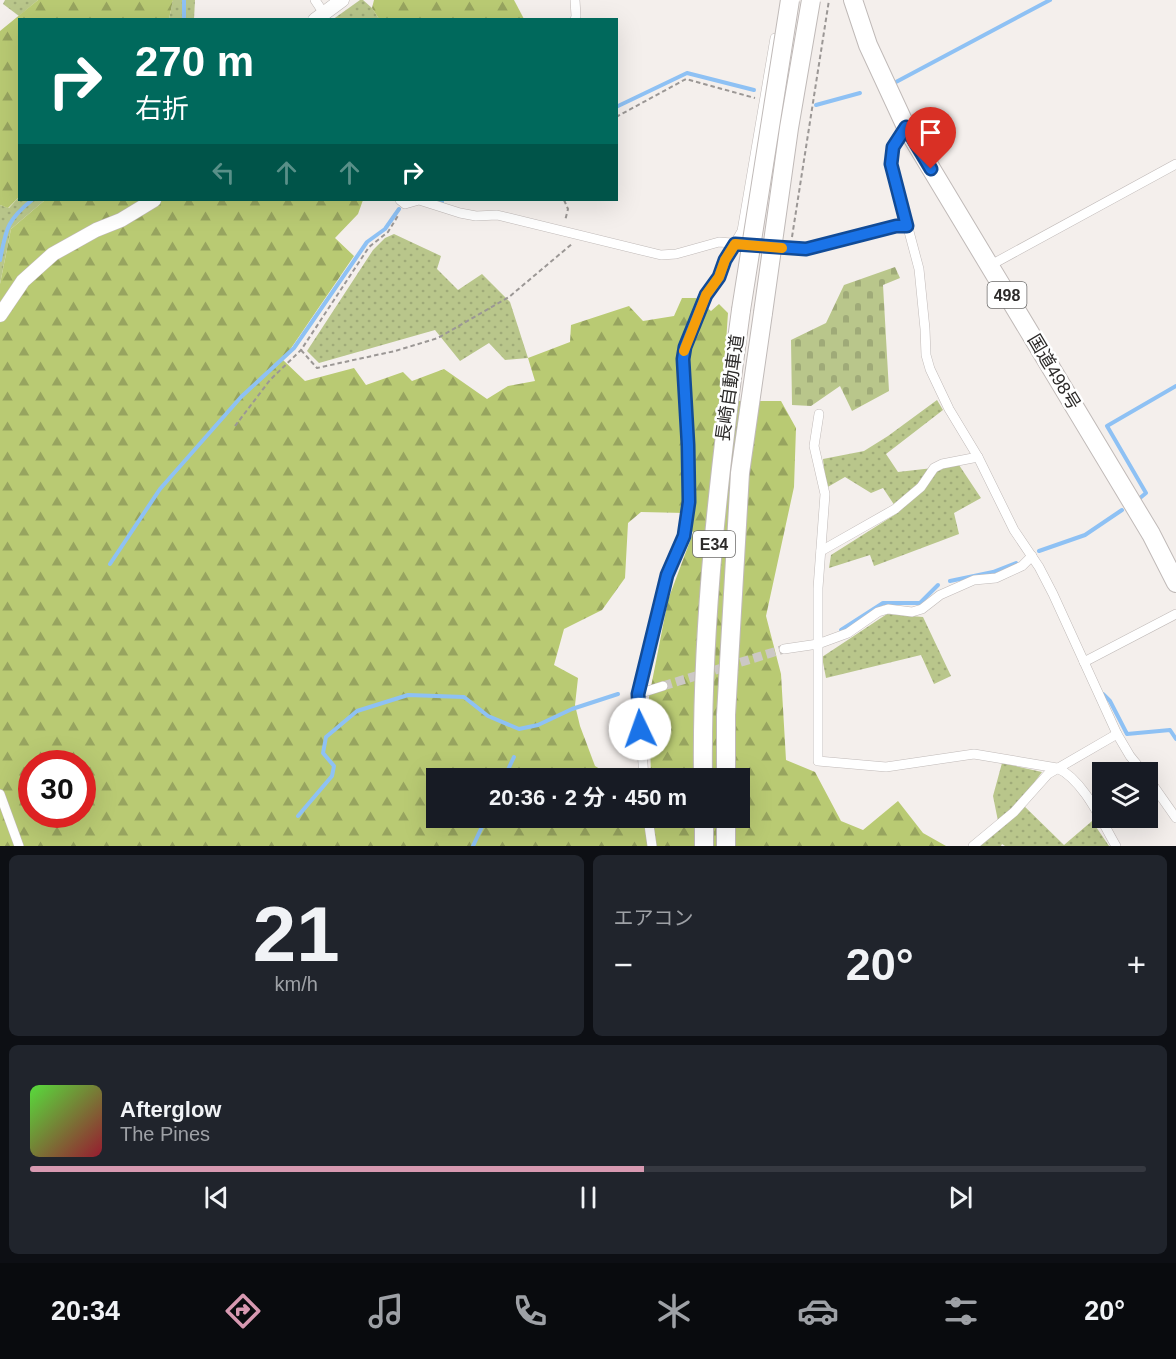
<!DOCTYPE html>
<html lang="ja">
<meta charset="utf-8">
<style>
:root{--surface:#171b24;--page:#20242c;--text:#f1f3f6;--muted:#9ea1a6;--line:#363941;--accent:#d799b1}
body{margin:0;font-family:Arial,"Noto Sans JP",sans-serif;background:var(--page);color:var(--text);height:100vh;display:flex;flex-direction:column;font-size:22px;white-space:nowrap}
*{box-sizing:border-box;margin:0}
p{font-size:20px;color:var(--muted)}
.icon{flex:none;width:33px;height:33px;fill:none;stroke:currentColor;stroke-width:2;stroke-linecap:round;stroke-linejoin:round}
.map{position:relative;height:846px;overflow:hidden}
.drawer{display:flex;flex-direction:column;gap:9px;padding:9px;background:#0d0f14;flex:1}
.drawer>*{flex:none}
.banner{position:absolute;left:18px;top:18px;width:600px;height:183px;border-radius:0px;box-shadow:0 6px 24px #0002;background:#00695c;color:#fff;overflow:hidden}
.fabs{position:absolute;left:1092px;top:762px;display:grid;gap:12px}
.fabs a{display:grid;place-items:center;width:66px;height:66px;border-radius:0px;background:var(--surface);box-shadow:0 6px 24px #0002;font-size:30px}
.speed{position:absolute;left:18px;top:750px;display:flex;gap:12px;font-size:30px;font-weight:700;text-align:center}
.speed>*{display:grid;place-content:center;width:78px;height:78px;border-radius:50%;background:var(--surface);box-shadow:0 6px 24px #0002;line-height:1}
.speed .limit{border:9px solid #d22;background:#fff;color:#111}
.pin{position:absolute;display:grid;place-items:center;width:51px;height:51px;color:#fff;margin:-62px -26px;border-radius:50% 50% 50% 0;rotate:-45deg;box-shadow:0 0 6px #0007}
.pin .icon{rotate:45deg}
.me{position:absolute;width:66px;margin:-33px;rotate:357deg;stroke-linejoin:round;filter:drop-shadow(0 0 4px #0008)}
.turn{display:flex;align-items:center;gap:21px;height:126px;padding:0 18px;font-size:27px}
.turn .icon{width:78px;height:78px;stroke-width:2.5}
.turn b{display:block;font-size:42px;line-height:51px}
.lanes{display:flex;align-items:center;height:57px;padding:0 18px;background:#0003;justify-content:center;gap:30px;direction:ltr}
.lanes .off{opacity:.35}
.big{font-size:45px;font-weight:700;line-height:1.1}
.drawer .tile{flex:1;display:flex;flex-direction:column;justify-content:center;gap:9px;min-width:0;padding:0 21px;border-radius:9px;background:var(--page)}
.drawer .dial{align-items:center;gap:0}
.dial b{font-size:78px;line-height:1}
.song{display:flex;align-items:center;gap:18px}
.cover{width:72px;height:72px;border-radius:9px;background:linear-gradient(135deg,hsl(110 70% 55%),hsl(350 70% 35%))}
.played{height:6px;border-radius:3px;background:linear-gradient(90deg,var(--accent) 55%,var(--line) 55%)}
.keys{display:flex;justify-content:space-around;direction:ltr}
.heat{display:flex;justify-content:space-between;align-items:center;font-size:33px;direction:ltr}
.drawer .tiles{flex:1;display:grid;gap:9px;grid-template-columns:1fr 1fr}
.tile:last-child{grid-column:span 2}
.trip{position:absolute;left:426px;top:768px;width:324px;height:60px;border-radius:0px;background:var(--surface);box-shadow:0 6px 24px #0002;font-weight:700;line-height:60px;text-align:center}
.tabs{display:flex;height:96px;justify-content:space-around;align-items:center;background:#090b0e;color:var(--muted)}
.tabs .icon{width:42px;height:42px}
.tabs .current{color:var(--accent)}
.tabs b{font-size:27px;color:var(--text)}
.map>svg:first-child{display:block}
.grass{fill:url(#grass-dots)}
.forest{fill:url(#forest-firs);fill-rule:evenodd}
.cemetery{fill:url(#cemetery-stones)}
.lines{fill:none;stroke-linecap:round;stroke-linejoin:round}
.stream{stroke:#8ec1f4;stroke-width:4}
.street-tunnel{stroke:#ccc8c5;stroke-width:9;stroke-dasharray:9 4.5;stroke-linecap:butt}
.street-casing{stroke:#c0bab8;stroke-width:10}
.secondary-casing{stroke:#c0bab8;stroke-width:15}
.highway-casing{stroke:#c0bab8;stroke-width:20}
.path{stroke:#9b9795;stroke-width:2;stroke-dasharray:4.5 3;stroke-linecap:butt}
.street{stroke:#fff;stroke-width:9}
.secondary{stroke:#fff;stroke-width:14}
.highway{stroke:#fff;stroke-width:18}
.highway-bridge-casing{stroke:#c0bab8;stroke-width:20;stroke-linecap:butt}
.highway-bridge{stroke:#fff;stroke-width:18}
.route-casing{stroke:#114b97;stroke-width:15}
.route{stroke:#1a73e8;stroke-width:10}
.slow{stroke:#f59e0b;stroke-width:10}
.labels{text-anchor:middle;stroke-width:5;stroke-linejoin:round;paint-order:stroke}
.shield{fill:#fff;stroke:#6c6b6a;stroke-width:1.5}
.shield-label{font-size:16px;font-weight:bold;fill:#2d2b2a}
.street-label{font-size:18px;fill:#2d2b2a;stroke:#fff}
</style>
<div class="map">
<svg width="1176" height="846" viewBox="0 0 1176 846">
<defs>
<pattern id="grass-dots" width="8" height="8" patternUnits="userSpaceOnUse" patternTransform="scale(1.5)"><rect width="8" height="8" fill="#b9c68b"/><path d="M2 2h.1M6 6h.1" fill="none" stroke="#9faa78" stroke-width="1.8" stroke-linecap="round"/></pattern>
<pattern id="forest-firs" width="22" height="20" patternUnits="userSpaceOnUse" patternTransform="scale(1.5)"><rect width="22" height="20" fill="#b9ca73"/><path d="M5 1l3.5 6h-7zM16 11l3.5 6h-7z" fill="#97a45f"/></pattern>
<pattern id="cemetery-stones" width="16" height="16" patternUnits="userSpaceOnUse" patternTransform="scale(1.5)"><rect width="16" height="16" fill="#b9c68b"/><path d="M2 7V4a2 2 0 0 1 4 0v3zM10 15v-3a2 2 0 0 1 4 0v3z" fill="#9faa78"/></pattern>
</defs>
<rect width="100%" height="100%" fill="#f4efec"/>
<g class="grass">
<polygon points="5,0 38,0 19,16 3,4"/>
<polygon points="173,0 195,0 194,19 169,19"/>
<polygon points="360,0 363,0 372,8 379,19 332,20"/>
<polygon points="19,197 20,200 45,200 11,229 0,284 0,205 9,208"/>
<polygon points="394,234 441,256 437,269 458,290 482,274 510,302 528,358 505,360 489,343 460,361 435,330 319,363 307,351 373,250 385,238"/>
<polygon points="937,400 943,410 886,454 898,472 959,465 981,498 954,513 959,534 874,566 870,555 829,568 831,555 899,512 883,488 871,493 845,477 826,488 823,459 864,451 888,436"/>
<polygon points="887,614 923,617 951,676 934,684 921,655 826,678 822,657"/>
<polygon points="1002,763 1042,772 1020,802 1064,845 1092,821 1109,846 1005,846 1002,844 1001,846 979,846 998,821 993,796"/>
</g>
<g class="forest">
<polygon points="38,0 173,0 169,19 20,20 19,197 8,208 0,205 0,31"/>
<polygon points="374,0 514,0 524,19 379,19 372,8"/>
<path d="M45,200h318l-5,14 -23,24 19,18 -71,104 22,21 49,-13 12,17 37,-13 9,9 32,-12 43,30 21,-13 27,-5 -7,-23 42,-16 1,-17 58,-19 14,15 31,-5 8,-18h14l15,13 8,-7 9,9 -6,88h59l15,27 -2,59 -28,129 15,58 5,86 29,12 26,49 22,9 35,-29 25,32 23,13h-946v-562l11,-55zM641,512l44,1 8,20 -25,67 -19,97 2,81h89v40h-304v-40h179l-20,-12 -15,-40 -5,-21 3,-27 -24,-13 10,-36 38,-19 23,-32 3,-55zM32,764h50v50h-50z"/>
</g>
<polygon class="cemetery" points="895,267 900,278 883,285 889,391 852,411 840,386 811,406 792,405 791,340 826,323 844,285"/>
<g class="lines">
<g class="stream">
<polyline points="184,20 184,0"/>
<polyline points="896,82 1050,0"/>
<polyline points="816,105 860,93"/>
<polyline points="616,107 687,73 754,90"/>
<polyline points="436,200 442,202"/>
<path d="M0,260c6,-31 7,-40 32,-60"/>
<polyline points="1140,498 1146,493 1107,426 1176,386"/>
<polyline points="1039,551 1085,535 1122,510"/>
<polyline points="110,564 160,489 241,397 294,348 367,242 385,229 399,209"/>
<polyline points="950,581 993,572 1016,563"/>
<polyline points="841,630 883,603 920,603 938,585"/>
<polyline points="1103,694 1110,701 1127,734 1170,730 1176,739"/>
<polyline points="504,778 514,757"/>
<polyline points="298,816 332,776 334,766 323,753 326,737 357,711 408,695 464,697 488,716 519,729 538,725 572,709 618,694"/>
<polyline points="473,846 486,818"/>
</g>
<polyline class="street-tunnel" points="663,686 784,649"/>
<defs>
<g id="street">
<polyline points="315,0 323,12"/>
<polyline points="575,0 576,16 575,20"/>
<polyline points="906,127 893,147 891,164 919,269 925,329 926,355 930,369 949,409 978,457 1014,530 1039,567 1053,594 1117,734 1130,756 1143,772"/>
<polyline points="400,200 405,204 419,200 460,213 476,216 497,215 661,255 676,254 719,242 806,249 896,226 907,226"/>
<polyline points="989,266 1176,164"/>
<path d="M819,414l-5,32 11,48 -7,94v173l68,6 88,-13 83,14c26,11 45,54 59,78"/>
<polyline points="821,551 895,509 921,487 934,468 942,464 978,457"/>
<polyline points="784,649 818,644 848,633 878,612 888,609 912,612 922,609 940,595 974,580 996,578 1022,566 1032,556"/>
<polyline points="1084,662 1176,614"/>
<polyline points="638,694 663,686"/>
<polyline points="644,778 638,694 667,575 684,536 689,502 688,445 683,359 685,347 706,295 719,277 725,260 742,231 775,38"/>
<polyline points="1148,778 1176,818"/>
<polyline points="0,794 19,846"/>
<polyline points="648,818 652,846"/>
<polyline points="973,846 1014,812 1048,774 1117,734"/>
</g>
<g id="secondary">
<polyline points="315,20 342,0"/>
<polyline points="0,315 23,281 53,254 96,230 121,220 154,200"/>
</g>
<g id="highway">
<polyline points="853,0 868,45 906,127 1151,534 1176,583"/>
<path d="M703,778c-2,-157 17,-313 38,-468"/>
<polyline points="726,778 726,715 740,473 763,313"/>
<polyline points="704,818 704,846"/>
<polyline points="726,818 726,846"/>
</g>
</defs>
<use href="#street" class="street-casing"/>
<use href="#secondary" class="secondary-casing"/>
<use href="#highway" class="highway-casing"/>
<g class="path">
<polyline points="616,117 686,79 755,98"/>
<polyline points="564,200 568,209 565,221"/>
<polyline points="792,237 829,0"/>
<polyline points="301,350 317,368 395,351 438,338 509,297 573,243"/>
<polyline points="235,426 270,380 301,350 369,247 388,232 399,214"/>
</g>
<use href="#street" class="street"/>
<use href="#secondary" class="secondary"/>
<use href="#highway" class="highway"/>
<defs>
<g id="highway-bridge">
<polyline points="741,310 790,0"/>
<polyline points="763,313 789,128 811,0"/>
</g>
</defs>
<use href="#highway-bridge" class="highway-bridge-casing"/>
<use href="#highway-bridge" class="highway-bridge"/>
</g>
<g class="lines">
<defs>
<polyline id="route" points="640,729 638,694 667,575 684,536 689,502 688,445 683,359 685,347 706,295 719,277 725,260 735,244 806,249 896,226 907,226 891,164 893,147 906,127 931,169"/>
</defs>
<use href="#route" class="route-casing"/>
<use href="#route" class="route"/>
<polyline class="slow" points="684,351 706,295 719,277 725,260 735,244 782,248"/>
</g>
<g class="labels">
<g class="shield">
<rect x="987.5" y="282" width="39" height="26" rx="4.5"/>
<rect x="693" y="531" width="42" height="26" rx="4.5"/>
</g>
<g class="shield-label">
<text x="1007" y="301">498</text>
<text x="714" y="550">E34</text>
</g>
<g class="street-label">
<text transform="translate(1054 372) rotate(59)" y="6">国道498号</text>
<text transform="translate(730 388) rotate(-82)" y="6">長崎自動車道</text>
</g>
</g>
</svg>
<div class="fabs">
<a><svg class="icon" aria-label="layers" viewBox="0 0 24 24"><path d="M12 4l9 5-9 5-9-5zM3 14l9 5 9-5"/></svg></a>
</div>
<div class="speed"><div class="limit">30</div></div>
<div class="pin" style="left:931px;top:169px;background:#d93025"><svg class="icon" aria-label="arrive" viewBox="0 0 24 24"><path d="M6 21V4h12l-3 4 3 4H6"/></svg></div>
<svg class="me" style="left:640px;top:729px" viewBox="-20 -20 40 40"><circle r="19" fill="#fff"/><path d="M0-13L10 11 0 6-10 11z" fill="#1a73e8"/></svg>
<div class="trip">20:36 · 2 分 · 450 m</div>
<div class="banner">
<div class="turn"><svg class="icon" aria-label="right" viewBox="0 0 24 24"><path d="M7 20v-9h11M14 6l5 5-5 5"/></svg><div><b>270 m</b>右折</div></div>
<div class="lanes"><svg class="icon off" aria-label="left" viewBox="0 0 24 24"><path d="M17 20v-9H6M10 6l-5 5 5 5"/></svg><svg class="icon off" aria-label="ahead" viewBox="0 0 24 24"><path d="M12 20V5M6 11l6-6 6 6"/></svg><svg class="icon off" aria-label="ahead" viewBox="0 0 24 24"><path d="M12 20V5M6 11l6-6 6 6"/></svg><svg class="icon" aria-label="right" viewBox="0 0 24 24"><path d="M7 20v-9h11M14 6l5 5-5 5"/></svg></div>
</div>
</div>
<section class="drawer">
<div class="tiles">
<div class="tile dial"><b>21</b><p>km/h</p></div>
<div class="tile"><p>エアコン</p>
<div class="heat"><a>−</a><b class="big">20°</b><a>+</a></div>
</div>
<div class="tile">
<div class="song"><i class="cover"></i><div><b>Afterglow</b><p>The Pines</p></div></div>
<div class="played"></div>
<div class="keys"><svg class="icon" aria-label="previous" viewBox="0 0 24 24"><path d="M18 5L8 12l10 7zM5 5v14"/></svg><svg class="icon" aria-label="pause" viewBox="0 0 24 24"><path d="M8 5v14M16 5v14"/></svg><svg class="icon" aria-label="next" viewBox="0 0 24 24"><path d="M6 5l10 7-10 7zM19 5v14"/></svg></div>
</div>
</div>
</section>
<nav class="tabs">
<b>20:34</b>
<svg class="icon current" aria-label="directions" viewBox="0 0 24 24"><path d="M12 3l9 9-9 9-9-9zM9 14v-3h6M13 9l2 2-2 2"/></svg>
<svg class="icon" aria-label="music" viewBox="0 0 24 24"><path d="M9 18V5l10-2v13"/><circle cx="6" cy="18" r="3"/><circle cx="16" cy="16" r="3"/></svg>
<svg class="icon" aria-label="phone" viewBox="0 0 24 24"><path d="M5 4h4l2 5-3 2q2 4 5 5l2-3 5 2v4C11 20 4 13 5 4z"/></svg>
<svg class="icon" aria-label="climate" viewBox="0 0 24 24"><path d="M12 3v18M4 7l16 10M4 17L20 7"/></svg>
<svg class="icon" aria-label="car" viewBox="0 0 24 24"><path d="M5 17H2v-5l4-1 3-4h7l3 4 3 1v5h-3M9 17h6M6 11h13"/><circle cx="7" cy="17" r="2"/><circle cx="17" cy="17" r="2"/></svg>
<svg class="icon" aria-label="filters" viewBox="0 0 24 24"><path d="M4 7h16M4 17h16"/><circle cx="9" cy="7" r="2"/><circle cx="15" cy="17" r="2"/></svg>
<b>20°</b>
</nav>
